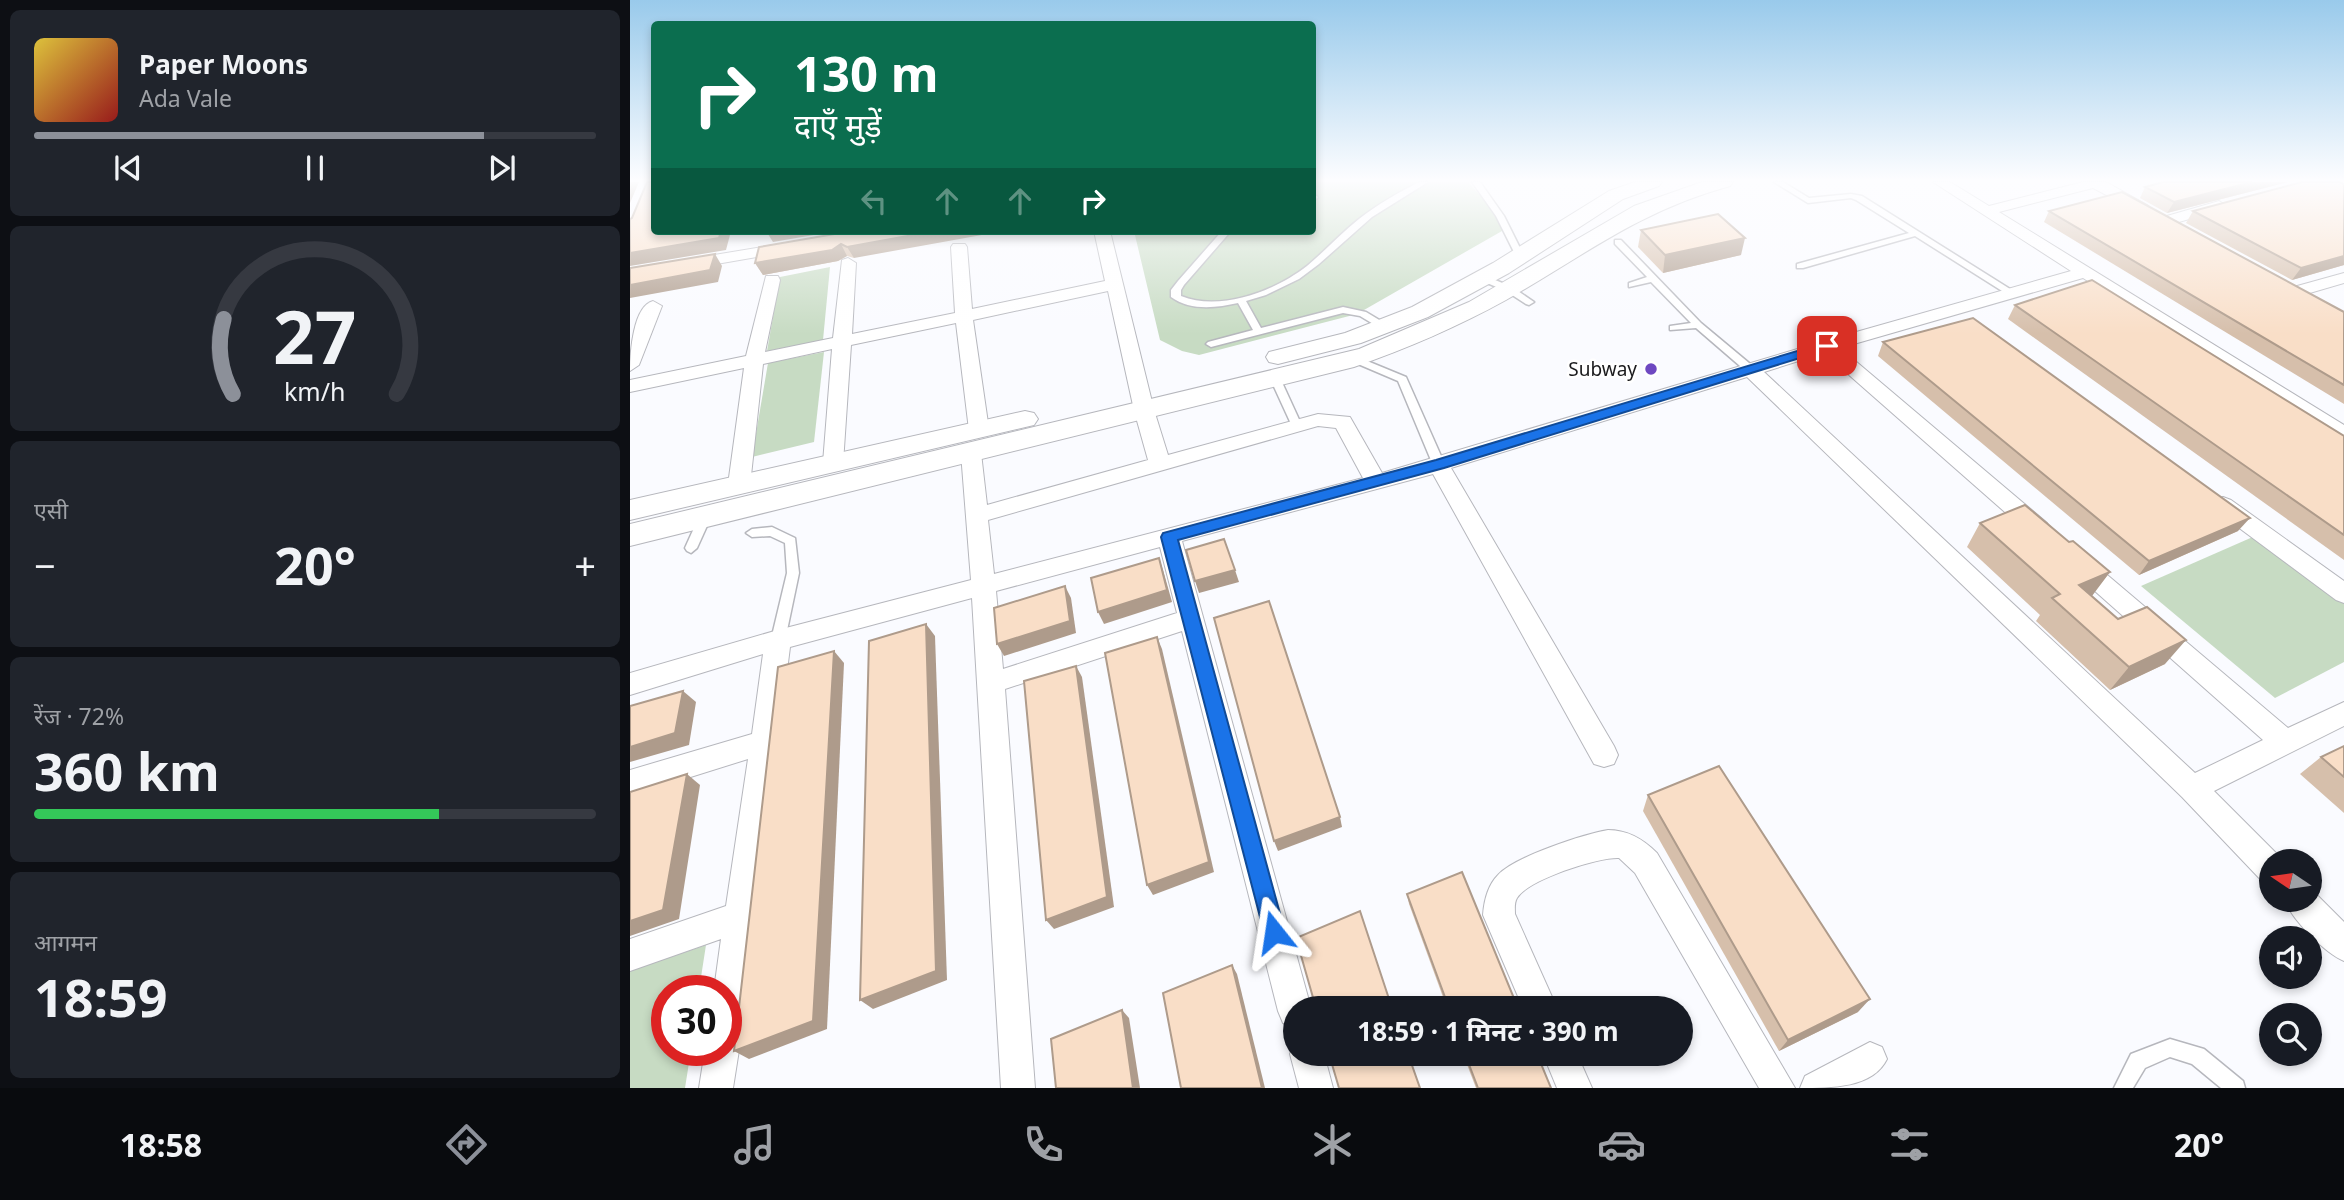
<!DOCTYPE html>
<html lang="hi">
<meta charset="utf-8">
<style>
:root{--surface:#171b24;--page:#20242c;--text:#f1f3f6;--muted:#9ea1a6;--line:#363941;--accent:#8c9099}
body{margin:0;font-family:"Noto Sans","Noto Sans Devanagari",sans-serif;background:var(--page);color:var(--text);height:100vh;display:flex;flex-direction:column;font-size:26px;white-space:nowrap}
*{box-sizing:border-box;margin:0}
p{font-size:23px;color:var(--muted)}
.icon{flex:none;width:38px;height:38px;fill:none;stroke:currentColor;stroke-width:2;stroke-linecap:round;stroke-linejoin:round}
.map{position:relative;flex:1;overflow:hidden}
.details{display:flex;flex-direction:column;gap:10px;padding:10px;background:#0d0f14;width:630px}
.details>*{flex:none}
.hud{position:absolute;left:21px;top:21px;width:665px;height:214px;border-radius:7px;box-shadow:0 4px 10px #0003;background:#0b6e4f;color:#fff;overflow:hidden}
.needle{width:46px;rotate:283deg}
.fabs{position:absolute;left:1629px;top:849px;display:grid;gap:14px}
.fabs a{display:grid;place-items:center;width:63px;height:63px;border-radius:50%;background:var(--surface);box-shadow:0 4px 10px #0003;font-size:35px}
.speed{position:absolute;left:21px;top:975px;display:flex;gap:14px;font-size:35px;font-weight:700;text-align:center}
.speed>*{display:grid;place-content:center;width:91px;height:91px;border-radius:50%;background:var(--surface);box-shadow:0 4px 10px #0003;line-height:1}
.speed .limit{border:10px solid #d22;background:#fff;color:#111}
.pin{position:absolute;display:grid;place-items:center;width:60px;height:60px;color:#fff;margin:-30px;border-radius:14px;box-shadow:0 4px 10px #0006}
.me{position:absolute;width:77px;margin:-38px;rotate:345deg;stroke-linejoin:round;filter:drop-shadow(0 0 5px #0008)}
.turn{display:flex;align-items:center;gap:24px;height:147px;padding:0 28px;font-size:32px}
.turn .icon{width:91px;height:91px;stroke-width:2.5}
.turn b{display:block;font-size:49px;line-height:60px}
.lanes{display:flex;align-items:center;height:66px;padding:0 28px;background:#0003;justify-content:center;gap:35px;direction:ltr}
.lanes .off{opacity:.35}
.big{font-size:52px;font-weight:700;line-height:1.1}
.details .card{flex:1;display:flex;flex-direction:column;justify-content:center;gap:10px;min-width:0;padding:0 24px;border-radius:10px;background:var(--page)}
.details .dial{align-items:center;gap:0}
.dial svg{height:182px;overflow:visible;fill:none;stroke:var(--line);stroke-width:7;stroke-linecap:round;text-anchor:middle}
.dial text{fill:var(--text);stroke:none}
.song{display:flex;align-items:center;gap:21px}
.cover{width:84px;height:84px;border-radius:10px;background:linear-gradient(135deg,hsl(50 70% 55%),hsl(0 70% 35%))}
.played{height:7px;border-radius:4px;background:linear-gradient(90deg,var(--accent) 80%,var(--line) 80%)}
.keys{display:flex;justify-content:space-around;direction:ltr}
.heat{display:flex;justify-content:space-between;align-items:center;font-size:38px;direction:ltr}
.charge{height:10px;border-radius:5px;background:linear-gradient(90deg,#34c759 72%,var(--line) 0)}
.trip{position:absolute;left:653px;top:996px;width:410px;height:70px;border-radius:35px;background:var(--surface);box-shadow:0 4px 10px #0003;font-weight:700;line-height:70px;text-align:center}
.dock{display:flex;height:112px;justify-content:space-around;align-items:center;background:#090b0e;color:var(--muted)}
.dock .icon{width:49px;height:49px}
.dock .active{color:var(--accent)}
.dock b{font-size:32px;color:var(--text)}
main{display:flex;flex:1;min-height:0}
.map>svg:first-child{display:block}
.green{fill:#c7dbc3}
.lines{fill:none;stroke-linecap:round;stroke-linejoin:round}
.service-casing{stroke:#b6b7bd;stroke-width:3}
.minor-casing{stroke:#b6b7bd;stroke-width:2}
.tertiary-casing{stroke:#b6b7bd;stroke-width:2}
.service{fill:#fff;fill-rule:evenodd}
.minor{fill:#fff;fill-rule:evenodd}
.tertiary{fill:#fff;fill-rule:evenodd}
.wall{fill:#d6bfab}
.shaded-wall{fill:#ae9b8b}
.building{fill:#f9dec7;stroke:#ae9b8b;stroke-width:2}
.route{fill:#1a73e8;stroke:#114b97;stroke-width:2}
.poi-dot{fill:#6e48c1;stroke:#fff;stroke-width:2.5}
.labels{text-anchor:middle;stroke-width:5;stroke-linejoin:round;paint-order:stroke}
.poi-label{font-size:19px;fill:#1b1b1d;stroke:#fff;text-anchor:end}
</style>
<main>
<section class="details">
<div class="card">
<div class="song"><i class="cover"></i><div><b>Paper Moons</b><p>Ada Vale</p></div></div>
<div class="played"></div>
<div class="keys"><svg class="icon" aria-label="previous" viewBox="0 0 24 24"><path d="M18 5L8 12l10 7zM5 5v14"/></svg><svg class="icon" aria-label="pause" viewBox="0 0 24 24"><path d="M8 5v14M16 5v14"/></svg><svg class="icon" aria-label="next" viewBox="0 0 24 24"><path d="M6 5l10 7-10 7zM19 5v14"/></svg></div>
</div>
<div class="card dial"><svg viewBox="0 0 100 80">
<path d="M14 69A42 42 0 1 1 86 69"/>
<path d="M14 69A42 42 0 0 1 10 36" stroke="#8c9099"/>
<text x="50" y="56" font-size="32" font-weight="700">27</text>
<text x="50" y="72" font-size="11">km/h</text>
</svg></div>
<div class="card"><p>एसी</p>
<div class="heat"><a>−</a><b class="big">20°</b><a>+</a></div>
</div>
<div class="card"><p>रेंज · 72%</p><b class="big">360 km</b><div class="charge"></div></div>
<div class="card"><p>आगमन</p><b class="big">18:59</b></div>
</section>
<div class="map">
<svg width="1714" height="1088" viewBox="0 0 1714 1088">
<rect width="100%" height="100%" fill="#fafbff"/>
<g class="green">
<polygon points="683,182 838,182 879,227 727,314 569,355 552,351 530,340 504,231 682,231"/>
<polygon points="200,267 193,340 137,351 150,277"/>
<polygon points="194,352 184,442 122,457 138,363"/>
<polygon points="1625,536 1714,600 1714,662 1645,698 1511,586"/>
<polygon points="76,945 69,990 37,990 37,1050 61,1050 55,1088 0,1088 0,971"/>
</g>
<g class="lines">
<defs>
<g id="service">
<path d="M789,182h9l-56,35 -53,47 -20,15 -33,16 -20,6 15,27 82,-21 23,5 20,12v4h-6l-20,-12 -17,-3 -132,34 -5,-3 2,-2 45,-12 -15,-27c-22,5 -48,8 -67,-6v-7l7,-9 44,-50h9l-47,54 -3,5v6c39,16 94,-5 126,-30 18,-15 34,-33 52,-47 19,-15 39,-26 60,-37z"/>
<polygon points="842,182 850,182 874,216 894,256 893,258 886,256 866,216"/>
<polygon points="1144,182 1153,182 1179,198 1221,194 1232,196 1388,294 1383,297 1380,296 1285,236 1173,268 1167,268 1167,264 1279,233 1226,200 1221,198 1178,203"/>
<polygon points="682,196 687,196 688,198 682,200"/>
<polygon points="985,240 991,240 1071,323 1125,368 1125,372 1117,372 1066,328 1040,330 1040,326 1061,323 1021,282 999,287 999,283 1017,277 985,244"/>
<polygon points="853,275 882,287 904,302 899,305 896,304 876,291 850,280 848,278"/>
<polygon points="725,356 776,377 815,465 813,468 809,469 803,465 768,381 721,361 720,359"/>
<polygon points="645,375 650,378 672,426 671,428 663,428 662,426 640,378"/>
<polygon points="75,513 81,517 67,548 61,553 57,551 55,548 69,517"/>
<polygon points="142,527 165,538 169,573 155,640 153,644 148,645 143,644 141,640 157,573 155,543 140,536 122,537 116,533 122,529"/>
<polygon points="1540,1039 1574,1049 1613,1081 1615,1088 1591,1088 1562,1064 1540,1057 1515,1068 1503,1088 1484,1088 1501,1054"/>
</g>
<g id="minor">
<path d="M1303,182h17l39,24 94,-24h23l41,23 3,3 -3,3h-10l-44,-23 -94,24 345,213v16l-7,-2 -254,-161 -243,70 207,175 3,6 -3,6 -8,2 -8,-2 -207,-182 -60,19 431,401 68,-33 -193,-171 -4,-6 4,-6 8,-3 8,3 202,171 56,-26v24l-130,65 69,69 -11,1v23l-11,-4 -79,-83 -435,-420 -296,91 163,278 4,9 -4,9 -10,3 -10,-3 -161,-290 -251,67 129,467h-16v20l-12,-5 -5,-12 -96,-380 -177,58 30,399h-34l-29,-490 -182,49 -47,372 -5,12 -11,4 7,3 5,12 -6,38h-34l6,-38h21v-60h-12l7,-51 -91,32v-32l96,-33 22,-147 -118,37v-26l122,-36 11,-80 -133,41v-22l148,-43 193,-50 -10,-127 3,-5h14l3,5 6,52 161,-45 -14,-50 -26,-119 -135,29 16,110 -3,5h-14l-3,-5 -13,-107 -105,22 -8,118 -3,5h-14l-3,-5 9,-114 -69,15 -13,121 -3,5 -8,2 -8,-2 -3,-5 16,-117 -114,24v-12l116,-24 20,-80h12l2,4 -15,72 68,-14 9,-78 6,-2 8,5 -4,71 103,-21 -4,-66 2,-3h12l2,3 5,62 133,-28 -11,-50h16l44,179 14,45 150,-41 32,3 32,56 439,-131 250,-71zM688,426l18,2 27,50 -369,96 -6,-54zM530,547l17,66 -174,56 -7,-78z"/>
<polygon points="1589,201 1597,206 1594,209 1535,226 1527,221 1530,218"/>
<polygon points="156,243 162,245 164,248 162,251 0,279 0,269"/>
<polygon points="1714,273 1714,283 1666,297 1657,292 1660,288"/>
<path d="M23,301l9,5 -23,59 -9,6c0,-18 3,-65 23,-70z"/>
<polygon points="1593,497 1601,500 1714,581 1714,603 1706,600 1585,510 1582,505 1585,500"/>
<path d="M978,830c20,0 35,9 49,23l138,235h-36l-124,-215 -16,-15c-22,-1 -91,22 -102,40 -3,5 -2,11 -2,16l42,94h-34l-40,-93c1,-14 5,-30 15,-40 16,-18 86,-41 110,-45z"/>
<path d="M1681,889l33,33v39c-19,-8 -53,-42 -59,-61h25z"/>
<polygon points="665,1042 665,1054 694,1054 703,1088 669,1088 660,1054"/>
<path d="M1240,1042l12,5 5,12c-14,29 -56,29 -87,29l5,-12z"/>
<polygon points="913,1054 947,1054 962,1088 927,1088"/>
</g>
<g id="tertiary">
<polygon points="1005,182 1032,182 1029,186 993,199 879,273 798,317 731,343 648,364 639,362 636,357 639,352 715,333 782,307 863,263 979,191"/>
<path d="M1072,182h31l-3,4c-91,25 -145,69 -224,114 -49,27 -100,49 -152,67l-724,179v-22l729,-175 110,-47 165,-96z"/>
<polygon points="395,411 404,413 408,419 404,425 0,520 0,500"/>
</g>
</defs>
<use href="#service" class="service-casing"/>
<use href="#minor" class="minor-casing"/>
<use href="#tertiary" class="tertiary-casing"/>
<use href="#service" class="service"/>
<use href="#minor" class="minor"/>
<use href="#tertiary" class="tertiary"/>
</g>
<g class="wall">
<polygon points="1533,182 1658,182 1537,213 1510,198 1515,187"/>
<polygon points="1668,182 1710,182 1714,184 1714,265 1662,280 1556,223 1563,211 1669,183"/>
<polygon points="1419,211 1714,312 1714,404 1414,222"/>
<polygon points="1011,230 1111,255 1033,273 1008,247"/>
<polygon points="222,231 224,258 217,256 208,261 133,275 125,263"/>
<polygon points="1385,305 1714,436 1714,560 1378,319"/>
<polygon points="1253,342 1608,531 1509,575 1248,356"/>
<polygon points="1350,523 1439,542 1480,572 1461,596 1535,664 1480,690 1406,621 1410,615 1337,547"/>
<polygon points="1714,746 1714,813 1670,774 1691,757"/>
<polygon points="1018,795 1228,1012 1149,1051 1013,811"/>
<polygon points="777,894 888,1008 817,1008 779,904"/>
<polygon points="833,1054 907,1054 921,1088 846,1088"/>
</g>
<g class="shaded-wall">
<polygon points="0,182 9,182 0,203"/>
<polygon points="1622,182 1658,182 1537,213 1544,202"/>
<polygon points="91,231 101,231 96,250 0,266 0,253"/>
<polygon points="136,231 207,231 143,242"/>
<polygon points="305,231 374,231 224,258 217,247"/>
<polygon points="1115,238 1111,255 1033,273 1035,255"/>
<polygon points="211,244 217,256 208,261 133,275 125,263"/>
<polygon points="85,254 92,266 88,282 0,298 0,285"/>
<polygon points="1714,256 1714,265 1662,280 1671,268"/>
<polygon points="1620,518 1608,531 1509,575 1519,561"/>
<polygon points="529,558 533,570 542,602 474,624 468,612"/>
<polygon points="605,570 609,582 569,593 565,581"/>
<polygon points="1480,572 1462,596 1432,609 1449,585"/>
<polygon points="435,586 441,598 446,633 374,656 367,644"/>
<polygon points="296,624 305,636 317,980 243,1009 230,1000"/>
<polygon points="527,637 532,649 584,872 523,895 517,885"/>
<polygon points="1556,640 1535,664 1480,690 1499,667"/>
<polygon points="204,651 214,663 197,1029 119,1059 104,1051"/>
<polygon points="446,666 452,677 484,907 424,929 416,920"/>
<polygon points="53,691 66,702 59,745 0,762 0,747"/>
<polygon points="57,774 70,785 49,919 0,936 0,921"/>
<polygon points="710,817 712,827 648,851 644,841"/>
<polygon points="602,965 607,974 635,1088 632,1088"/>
<polygon points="1240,999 1228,1012 1149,1051 1158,1040"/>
<polygon points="492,1010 499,1018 510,1088 503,1088"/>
</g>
<g class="building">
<polygon points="17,182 24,182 24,231 91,231 89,238 0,253 0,219 2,218"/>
<polygon points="1533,182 1622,182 1544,202 1515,187"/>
<polygon points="1672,182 1710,182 1714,184 1714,256 1671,268 1563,211"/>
<polygon points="1492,192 1714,312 1714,385 1419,211"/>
<polygon points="1088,214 1115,238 1035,255 1011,230"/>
<polygon points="222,231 305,231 217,247 211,244 202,250 125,263 129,247"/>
<polygon points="85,254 80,270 0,285 0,268"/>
<polygon points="1462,280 1714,436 1714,535 1385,305"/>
<polygon points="1343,318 1620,518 1519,561 1253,342"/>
<polygon points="1395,505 1439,542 1443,541 1480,572 1449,585 1488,619 1517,607 1556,640 1499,667 1422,598 1430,594 1350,523"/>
<polygon points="594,539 605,570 565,581 556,550"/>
<polygon points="529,558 537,590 468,612 461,578"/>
<polygon points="435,586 440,621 367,644 364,608"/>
<polygon points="639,601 710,817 644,841 584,618"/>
<polygon points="296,624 306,971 230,1000 239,641"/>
<polygon points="527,637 579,862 517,885 475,653"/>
<polygon points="204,651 183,1021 104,1051 148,667"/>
<polygon points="446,666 477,897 416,920 394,681"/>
<polygon points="53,691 45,733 0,747 0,706"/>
<polygon points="1714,746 1714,777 1691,757"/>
<polygon points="1089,766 1240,999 1158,1040 1018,795"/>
<polygon points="57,774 33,910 0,921 0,792"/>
<polygon points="832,872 888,1008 819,1008 777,894"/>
<polygon points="730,911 762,1008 686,1008 666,938"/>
<polygon points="602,965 632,1088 551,1088 533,993"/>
<polygon points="492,1010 503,1088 426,1088 421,1039"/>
<polygon points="699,1054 778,1054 790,1088 709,1088"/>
<polygon points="835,1054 907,1054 921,1088 848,1088"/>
</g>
<linearGradient id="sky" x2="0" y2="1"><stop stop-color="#99caeb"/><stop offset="0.54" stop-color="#fdfdff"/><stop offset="1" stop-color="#fdfdff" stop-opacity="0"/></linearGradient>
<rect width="1714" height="334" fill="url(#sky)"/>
<polygon class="route" points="1197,342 1204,346 1202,348 814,468 548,540 655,932 652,940 644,943 636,940 531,537 533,533 806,460"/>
<circle class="poi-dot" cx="1021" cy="369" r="7"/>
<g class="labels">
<g class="poi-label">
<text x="1007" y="376">Subway</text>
</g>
</g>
</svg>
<div class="fabs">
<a><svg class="needle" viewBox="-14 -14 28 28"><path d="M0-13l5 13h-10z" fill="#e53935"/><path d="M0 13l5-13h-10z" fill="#9ea1a6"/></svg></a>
<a><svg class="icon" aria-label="sound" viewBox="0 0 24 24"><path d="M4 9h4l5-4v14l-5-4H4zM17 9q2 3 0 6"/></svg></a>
<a><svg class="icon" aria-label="search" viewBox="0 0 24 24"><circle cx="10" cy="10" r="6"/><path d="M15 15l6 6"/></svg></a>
</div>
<div class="speed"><div class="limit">30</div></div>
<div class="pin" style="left:1197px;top:346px;background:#d93025"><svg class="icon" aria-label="arrive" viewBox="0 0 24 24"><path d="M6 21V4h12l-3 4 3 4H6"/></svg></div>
<svg class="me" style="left:644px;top:932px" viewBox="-20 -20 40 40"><path d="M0-17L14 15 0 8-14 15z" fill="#1a73e8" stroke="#fff" stroke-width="4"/></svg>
<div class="trip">18:59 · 1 मिनट · 390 m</div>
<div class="hud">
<div class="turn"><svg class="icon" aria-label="right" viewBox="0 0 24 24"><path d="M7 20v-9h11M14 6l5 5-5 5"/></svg><div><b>130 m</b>दाएँ मुड़ें</div></div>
<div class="lanes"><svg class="icon off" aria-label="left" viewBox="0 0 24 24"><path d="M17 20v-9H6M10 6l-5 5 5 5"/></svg><svg class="icon off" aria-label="ahead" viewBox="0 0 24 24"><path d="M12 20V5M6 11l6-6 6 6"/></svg><svg class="icon off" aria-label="ahead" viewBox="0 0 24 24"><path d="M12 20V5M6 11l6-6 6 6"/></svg><svg class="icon" aria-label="right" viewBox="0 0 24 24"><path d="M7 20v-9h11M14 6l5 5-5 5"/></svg></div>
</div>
</div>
</main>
<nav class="dock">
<b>18:58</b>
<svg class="icon active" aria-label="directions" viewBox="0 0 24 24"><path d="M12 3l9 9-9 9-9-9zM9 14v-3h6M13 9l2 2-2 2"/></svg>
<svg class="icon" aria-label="music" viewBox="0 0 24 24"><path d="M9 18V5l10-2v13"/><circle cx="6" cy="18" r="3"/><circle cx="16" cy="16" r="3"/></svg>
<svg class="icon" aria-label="phone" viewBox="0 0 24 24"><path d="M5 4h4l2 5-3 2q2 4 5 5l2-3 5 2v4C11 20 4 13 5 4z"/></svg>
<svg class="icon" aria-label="climate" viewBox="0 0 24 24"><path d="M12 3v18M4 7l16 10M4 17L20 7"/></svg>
<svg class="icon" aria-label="car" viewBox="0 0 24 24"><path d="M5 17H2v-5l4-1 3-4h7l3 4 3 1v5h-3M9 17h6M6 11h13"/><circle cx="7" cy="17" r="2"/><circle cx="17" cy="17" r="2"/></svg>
<svg class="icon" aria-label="filters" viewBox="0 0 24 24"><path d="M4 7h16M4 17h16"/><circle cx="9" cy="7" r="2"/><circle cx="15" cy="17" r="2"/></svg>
<b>20°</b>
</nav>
